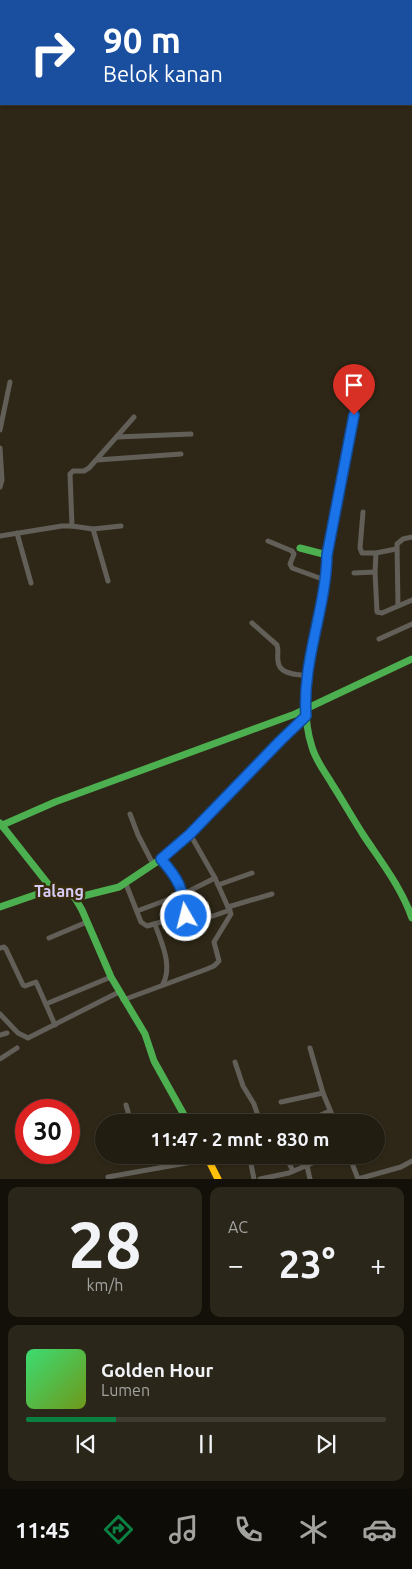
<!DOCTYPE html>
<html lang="id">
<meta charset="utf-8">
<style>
:root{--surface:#221d11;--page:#2a261a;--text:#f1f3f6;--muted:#a2a29f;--line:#3f3b31;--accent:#0b8043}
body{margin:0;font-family:Ubuntu,sans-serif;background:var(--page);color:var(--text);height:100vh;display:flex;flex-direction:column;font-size:19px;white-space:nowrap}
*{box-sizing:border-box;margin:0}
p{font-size:16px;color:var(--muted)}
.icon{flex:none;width:28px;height:28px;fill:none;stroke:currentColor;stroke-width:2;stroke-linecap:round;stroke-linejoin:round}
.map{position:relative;height:1179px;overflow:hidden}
.sheet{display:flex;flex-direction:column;gap:8px;padding:8px;background:#131009;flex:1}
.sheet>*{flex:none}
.banner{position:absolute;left:0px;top:0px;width:412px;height:105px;box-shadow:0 1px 4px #0004,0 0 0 1px var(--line);background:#1a4fa0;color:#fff;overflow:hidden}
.speed{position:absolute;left:15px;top:1099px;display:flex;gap:10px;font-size:25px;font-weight:700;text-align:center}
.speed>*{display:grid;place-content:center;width:65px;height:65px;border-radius:50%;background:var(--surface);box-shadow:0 1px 4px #0004,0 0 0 1px var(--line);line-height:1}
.speed .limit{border:8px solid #d22;background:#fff;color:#111}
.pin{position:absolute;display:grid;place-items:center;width:42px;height:42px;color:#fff;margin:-51px -21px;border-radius:50% 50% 50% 0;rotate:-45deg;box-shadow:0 0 5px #0007}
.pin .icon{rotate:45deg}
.me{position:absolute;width:55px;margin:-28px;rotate:352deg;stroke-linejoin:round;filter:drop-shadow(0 0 4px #0008)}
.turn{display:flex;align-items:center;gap:18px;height:105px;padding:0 20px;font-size:22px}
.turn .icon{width:65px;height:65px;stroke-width:2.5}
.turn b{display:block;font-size:35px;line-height:42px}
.big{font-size:38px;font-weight:700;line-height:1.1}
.sheet .card{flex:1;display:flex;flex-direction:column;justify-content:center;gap:8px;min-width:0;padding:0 18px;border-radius:10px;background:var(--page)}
.sheet .dial{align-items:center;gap:0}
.dial b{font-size:65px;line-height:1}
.song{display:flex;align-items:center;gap:15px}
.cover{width:60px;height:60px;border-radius:8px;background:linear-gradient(135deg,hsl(140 70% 55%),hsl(80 70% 35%))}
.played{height:5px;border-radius:2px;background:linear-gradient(90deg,var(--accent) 25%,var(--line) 25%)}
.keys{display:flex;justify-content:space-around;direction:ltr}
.heat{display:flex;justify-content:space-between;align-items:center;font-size:28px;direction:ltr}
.sheet .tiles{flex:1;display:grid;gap:8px;grid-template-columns:1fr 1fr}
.card:last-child{grid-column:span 2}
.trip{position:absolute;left:95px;top:1114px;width:290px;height:50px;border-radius:25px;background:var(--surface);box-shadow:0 1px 4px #0004,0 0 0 1px var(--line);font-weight:700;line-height:50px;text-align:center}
.dock{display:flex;height:80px;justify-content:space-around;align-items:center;background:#0e0c07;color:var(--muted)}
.dock .icon{width:35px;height:35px}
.dock .active{color:var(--accent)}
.dock b{font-size:22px;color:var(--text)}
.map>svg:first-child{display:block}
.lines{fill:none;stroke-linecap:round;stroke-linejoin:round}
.street{stroke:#625f58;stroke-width:5}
.fast{stroke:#4caf50;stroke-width:7}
.slow{stroke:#ffc107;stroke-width:7}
.route-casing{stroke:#114b97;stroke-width:12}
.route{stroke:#1a73e8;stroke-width:9}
.labels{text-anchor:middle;stroke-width:5;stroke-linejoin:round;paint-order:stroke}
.quarter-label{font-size:16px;font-weight:bold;fill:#d7cbf6;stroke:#372b0e}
</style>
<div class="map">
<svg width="412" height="1179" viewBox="0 0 412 1179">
<rect width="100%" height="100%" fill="#2e2717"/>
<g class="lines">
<g class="street">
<polyline points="0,430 10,382"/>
<polyline points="117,437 191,434"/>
<polyline points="0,448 2,480 0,487"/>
<polyline points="97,460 181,454"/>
<polyline points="363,512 360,548 362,553 376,553 396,549"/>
<polyline points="72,526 93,529 121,526"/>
<polyline points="93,529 108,581"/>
<polyline points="17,533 31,583"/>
<polyline points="0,536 62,526 72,526 70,474 73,471 84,471 89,468 134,417"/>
<polyline points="268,541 292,551 294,554 290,564 292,568 325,580"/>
<polyline points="376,553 375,572 377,612 382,613 412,600"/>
<polyline points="327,555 354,415"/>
<polyline points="354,573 375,572"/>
<polyline points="398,606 397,544 403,539 412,537"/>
<path d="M252,623l25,22c2,6 0,10 1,16 1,14 19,13 30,15"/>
<polyline points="379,639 412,624"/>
<polyline points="130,814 138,835 153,864"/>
<path d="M161,859c19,22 21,28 25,56"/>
<polyline points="126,884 139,917 141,922 147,926 186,915 213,916 230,910"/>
<polyline points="218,885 252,873"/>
<polyline points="228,907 272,894"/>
<polyline points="137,911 183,894 215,878"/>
<path d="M155,924c6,18 18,41 8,60"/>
<polyline points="49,938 87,922"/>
<polyline points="0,948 4,947 6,949 23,985 25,986 36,982 55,1025"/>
<polyline points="123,1000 207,969 214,966 219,961 214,942 231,914 215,878 190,834"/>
<polyline points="46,1004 111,977"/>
<polyline points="0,1014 18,1033 28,1038 119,992"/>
<polyline points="0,1035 7,1033"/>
<polyline points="310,1048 323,1093 335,1122"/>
<polyline points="0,1059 17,1048"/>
<polyline points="235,1062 243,1086 254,1104 260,1122"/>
<polyline points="281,1102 323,1093"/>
<polyline points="126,1105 131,1122"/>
<polyline points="304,1122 330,1111"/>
<polyline points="285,1155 293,1171"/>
<polyline points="349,1155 358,1179 401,1167 412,1161"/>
<polyline points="307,1166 310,1179"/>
<polyline points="108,1177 209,1159"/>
<polyline points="254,1179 251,1164 254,1155"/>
<polyline points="260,1179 289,1173 331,1155"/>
</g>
<g class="fast">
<path d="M300,548l27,7c-5,60 -34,134 -15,192 4,14 13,25 20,37 11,17 21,35 32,52 18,27 37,51 48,82"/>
<polyline points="0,823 52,889"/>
<polyline points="0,826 55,802 295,714 412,659"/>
<polyline points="75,898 119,887 161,859 190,834 279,741 306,716"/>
<polyline points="0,907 52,889 67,893 75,898 82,910 111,977 145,1034 154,1061 188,1122"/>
</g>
<polyline class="slow" points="206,1155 218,1179"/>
</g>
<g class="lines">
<defs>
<path id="route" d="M186,916c-4,-29 -6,-35 -25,-57l29,-25 90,-93 26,-25c-4,-55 20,-107 21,-161l27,-140"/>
</defs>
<use href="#route" class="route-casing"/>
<use href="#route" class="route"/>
</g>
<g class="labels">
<g class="quarter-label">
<text x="59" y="897">Talang</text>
</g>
</g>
</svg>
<div class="speed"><div class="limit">30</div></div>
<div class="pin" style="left:354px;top:415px;background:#d93025"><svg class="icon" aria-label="arrive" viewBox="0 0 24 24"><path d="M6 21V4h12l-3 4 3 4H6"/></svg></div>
<svg class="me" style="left:186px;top:916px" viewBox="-20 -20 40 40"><circle r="17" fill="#1a73e8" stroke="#fff" stroke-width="3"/><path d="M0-11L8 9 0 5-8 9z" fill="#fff"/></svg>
<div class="trip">11:47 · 2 mnt · 830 m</div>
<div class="banner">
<div class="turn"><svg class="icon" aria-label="right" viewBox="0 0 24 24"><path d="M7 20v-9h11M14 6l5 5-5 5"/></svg><div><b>90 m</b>Belok kanan</div></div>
</div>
</div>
<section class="sheet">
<div class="tiles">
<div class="card dial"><b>28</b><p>km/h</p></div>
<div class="card"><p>AC</p>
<div class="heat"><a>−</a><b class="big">23°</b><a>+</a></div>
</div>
<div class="card">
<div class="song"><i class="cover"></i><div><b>Golden Hour</b><p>Lumen</p></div></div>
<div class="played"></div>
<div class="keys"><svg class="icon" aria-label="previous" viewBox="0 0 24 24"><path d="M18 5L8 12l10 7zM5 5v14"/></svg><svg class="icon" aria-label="pause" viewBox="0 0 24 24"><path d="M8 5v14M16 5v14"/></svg><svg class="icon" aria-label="next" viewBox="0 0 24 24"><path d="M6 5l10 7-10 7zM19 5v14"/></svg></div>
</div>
</div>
</section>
<nav class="dock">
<b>11:45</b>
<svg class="icon active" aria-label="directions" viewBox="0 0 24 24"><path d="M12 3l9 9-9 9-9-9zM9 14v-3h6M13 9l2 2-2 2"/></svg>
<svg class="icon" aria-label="music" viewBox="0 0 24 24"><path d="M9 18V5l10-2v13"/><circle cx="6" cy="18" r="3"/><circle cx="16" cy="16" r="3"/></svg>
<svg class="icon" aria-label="phone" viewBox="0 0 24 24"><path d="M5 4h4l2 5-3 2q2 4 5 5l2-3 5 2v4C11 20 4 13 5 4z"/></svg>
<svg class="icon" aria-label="climate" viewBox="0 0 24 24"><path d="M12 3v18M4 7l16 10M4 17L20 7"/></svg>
<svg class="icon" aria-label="car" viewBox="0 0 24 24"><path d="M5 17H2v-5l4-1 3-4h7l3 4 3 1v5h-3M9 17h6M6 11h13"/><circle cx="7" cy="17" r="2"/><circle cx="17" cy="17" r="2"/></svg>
</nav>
